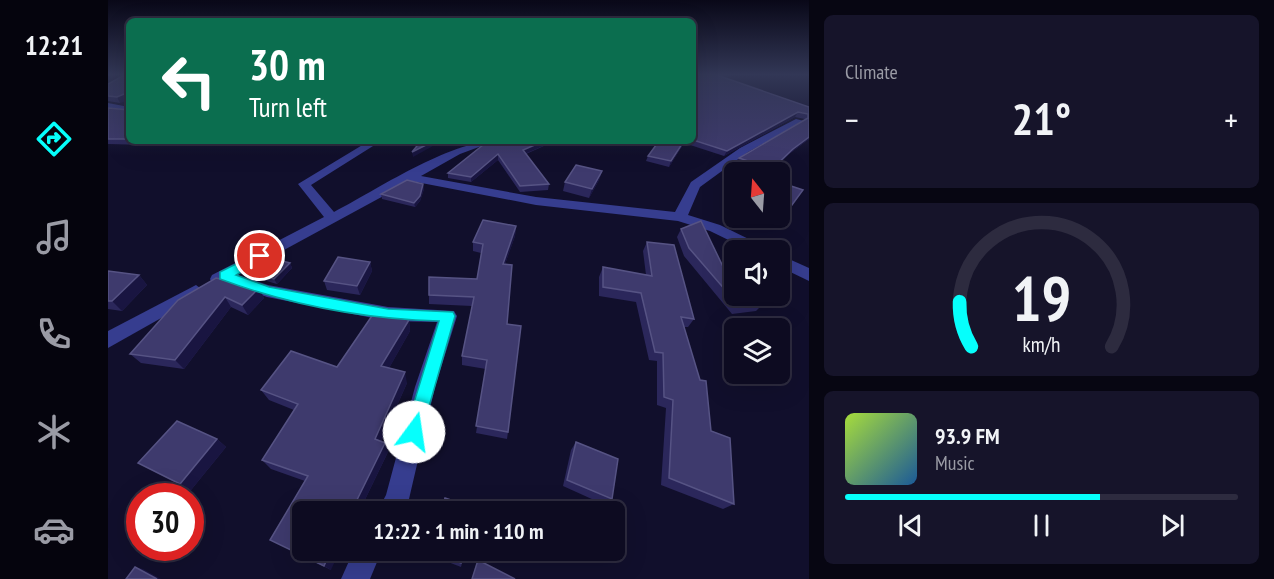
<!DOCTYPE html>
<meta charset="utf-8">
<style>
:root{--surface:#0d0b21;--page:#16142a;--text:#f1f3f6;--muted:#9a9ba5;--line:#2d2b3f;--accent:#06fffc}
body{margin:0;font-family:"PT Sans Narrow",sans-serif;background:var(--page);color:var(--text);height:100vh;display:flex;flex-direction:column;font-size:22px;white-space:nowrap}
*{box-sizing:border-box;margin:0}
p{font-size:20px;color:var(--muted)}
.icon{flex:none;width:33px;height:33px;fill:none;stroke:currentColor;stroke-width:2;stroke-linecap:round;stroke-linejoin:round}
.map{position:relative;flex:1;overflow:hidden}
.details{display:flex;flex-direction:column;gap:15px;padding:15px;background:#070612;width:465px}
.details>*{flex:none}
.top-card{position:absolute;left:18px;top:18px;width:570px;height:126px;border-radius:9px;box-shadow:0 6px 24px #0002,0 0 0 2px var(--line);background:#0b6e4f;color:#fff;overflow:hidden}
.needle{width:39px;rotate:343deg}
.buttons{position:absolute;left:616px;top:162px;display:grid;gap:12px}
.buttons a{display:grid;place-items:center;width:66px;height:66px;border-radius:9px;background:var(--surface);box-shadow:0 6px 24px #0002,0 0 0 2px var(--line);font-size:30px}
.speed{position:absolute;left:18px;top:483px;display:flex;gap:12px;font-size:30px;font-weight:700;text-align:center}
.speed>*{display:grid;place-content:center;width:78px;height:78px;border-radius:50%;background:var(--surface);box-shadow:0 6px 24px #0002,0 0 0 2px var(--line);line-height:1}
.speed .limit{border:9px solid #d22;background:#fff;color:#111}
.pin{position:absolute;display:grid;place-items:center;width:51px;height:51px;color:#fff;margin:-26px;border:3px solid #fff;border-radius:50%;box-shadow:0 2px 6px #0007}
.me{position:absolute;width:66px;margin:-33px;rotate:14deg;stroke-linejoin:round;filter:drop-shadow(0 0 4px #0008)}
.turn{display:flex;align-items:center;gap:21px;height:126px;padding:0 24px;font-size:27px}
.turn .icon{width:78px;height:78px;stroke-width:2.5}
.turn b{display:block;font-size:42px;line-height:51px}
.big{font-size:45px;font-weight:700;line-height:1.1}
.details .widget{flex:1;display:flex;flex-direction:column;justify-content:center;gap:9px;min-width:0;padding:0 21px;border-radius:9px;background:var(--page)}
.details .dial{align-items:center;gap:0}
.dial svg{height:156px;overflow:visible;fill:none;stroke:var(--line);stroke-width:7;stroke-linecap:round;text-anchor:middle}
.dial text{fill:var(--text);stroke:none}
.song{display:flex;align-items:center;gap:18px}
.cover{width:72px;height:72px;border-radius:9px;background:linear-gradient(135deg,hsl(80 70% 55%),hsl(210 70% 35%))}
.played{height:6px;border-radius:3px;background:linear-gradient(90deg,var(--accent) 65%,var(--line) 65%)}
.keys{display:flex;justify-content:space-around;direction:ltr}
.heat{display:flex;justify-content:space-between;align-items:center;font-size:33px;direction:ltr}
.trip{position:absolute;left:184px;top:501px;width:333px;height:60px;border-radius:9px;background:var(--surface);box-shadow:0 6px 24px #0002,0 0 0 2px var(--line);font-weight:700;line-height:60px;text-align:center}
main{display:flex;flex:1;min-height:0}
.menu{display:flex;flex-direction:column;width:108px;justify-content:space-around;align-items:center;background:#05040d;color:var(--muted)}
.menu .icon{width:42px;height:42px}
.menu .selected{color:var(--accent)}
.menu b{font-size:27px;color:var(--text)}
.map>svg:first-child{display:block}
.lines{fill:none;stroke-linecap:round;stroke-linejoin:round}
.minor{fill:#363d8f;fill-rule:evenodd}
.wall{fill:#2b275b}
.shaded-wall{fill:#191541}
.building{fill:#3e3a6d;stroke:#565384;stroke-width:1.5}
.route{fill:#06fffc;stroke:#04a6a4;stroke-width:1.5}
</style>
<main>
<nav class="menu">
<b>12:21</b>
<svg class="icon selected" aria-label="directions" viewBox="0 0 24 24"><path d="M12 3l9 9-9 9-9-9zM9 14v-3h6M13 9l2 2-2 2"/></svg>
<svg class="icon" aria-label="music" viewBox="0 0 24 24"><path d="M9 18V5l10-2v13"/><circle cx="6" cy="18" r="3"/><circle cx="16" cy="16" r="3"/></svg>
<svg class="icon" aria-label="phone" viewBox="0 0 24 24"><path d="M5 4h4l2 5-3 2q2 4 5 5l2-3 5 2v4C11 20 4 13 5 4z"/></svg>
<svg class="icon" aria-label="climate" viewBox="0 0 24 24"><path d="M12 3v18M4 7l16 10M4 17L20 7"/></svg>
<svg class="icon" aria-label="car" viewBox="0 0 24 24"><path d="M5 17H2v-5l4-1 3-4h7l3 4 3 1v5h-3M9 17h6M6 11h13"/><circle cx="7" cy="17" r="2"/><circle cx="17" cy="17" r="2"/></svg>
</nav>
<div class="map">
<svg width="701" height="579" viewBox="0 0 701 579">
<rect width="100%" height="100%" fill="#110f2c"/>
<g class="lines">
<g class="minor">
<polygon points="585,74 594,74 585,78"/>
<polygon points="0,103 21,107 21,113 0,109"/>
<path d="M688,119l8,2 -56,31 -48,35 -12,28 32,10 45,22 2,3h-18l-39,-19 -32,-10 -142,-16 -125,-24 -173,94 30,10 120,22 66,4 3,5 -22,71 -26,112 -5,13h-27l9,-17 29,-108 22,-65 -49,-1 -121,-24 -42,-15 -13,1 -2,-4 2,-4 112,-58 -26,-33 71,-43h12l-70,44 23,27c42,-22 116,-71 161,-71l-35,13 -39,22 115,21 139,15 16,-30 49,-34z"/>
<polygon points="672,255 701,268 701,281 672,267"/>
<polygon points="88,285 96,291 94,295 0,348 0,331"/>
<polygon points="246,550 274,550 262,579 233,579"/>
</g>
</g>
<g class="wall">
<polygon points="18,74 12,103 0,101 0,84"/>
<polygon points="585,74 586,76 623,76 615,77 701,107 701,139 681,154 663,172 654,172 628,164 631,158 697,120 697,119 687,117 616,156 576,143 561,167 538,161 540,156 551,141 585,141"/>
<polygon points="0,108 21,110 21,141 44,141 38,145 0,144"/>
<polygon points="380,141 447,141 418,154 441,184 440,190 412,192 390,160 363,182 340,178 340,173"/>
<polygon points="494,171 491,180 481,198 455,191 457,182"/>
<polygon points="315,184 316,189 312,201 307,207 274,199 273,194"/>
<polygon points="672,190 695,190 670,223 658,218 672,218"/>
<polygon points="408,226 407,236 397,264 400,432 399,439 368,433 378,369 354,365 354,356 364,306 321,304 321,295 369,279 373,253 365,251 365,242"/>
<polygon points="573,229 620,277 656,303 648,311 624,314 576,256 569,237"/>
<polygon points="539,242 586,319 580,327 576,327 603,431 626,504 615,509 553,485 558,408 549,405 549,361 541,360 528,302 491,296 491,277 495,267 538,275 535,251"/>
<polygon points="262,262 264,271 252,295 219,290 216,281"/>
<polygon points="182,263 184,268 169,284 144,277 141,272"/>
<polygon points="0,271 31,275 39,285 14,311 0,309"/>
<polygon points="151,288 156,298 140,315 123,307 76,369 33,363 22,354 70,300"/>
<polygon points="301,320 302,331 281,368 299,383 273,442 280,452 251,512 195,512 223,570 162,540 197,481 163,469 154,460 186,410 161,400 153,390 229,367"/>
<polygon points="109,439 118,447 83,490 30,463"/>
<polygon points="468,442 504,499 497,505 455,486 463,450"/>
<polygon points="357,550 353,567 322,555 321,551"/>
</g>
<g class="shaded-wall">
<polygon points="0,74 10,74 3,79"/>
<polygon points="606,74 624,74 623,76 605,79"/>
<polygon points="21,92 21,100 12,103 9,97"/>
<polygon points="690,112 687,117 616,156 619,151"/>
<polygon points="701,137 701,139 681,154 662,172 685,149"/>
<polygon points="36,141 44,141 38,145"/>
<polygon points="326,141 334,141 305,157 304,152"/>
<polygon points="436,141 447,141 414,155 415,150"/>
<polygon points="576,141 576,143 561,167 563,161"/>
<polygon points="390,154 390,160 363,182 363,177"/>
<polygon points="494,171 491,180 481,198 484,189"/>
<polygon points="315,184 316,189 312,201 307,207 306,203"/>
<polygon points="408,226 407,236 394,273 395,264"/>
<polygon points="262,262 264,271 252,295 249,286"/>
<polygon points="182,263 184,268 169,284 166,279"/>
<polygon points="31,275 39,285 14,311 4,301"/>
<polygon points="151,288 156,298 140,315 134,305"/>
<polygon points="117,297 123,307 76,369 67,360"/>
<polygon points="301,320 302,331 276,377 273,366"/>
<polygon points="297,372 299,383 270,448 267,439"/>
<polygon points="109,439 118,447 83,490 72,484"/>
<polygon points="277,443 280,452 251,512 243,512"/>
<polygon points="223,550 232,550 223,570 216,566"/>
<polygon points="27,567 35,569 53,579 49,579"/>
</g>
<g class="building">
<polygon points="18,74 21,74 21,92 9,97 0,96 0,84"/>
<polygon points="585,74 586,74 586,76 590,74 608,74 606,74 701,107 701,137 685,149 664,169 631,158 700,118 700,114 690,112 619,151 585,140"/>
<polygon points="0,108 21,110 21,139 0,139"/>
<polygon points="313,141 326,141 304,152"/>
<polygon points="380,141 436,141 415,150 441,184 412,186 390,154 363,177 340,173"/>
<polygon points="551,141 576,141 563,161 540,156"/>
<polygon points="468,165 494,171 484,189 457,182"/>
<polygon points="299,180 315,184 312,196 306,203 273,194"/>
<polygon points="677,184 695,190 678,213 672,211 672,190"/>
<polygon points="375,220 408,226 395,264 404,265 399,324 413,326 400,432 368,426 379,360 354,356 366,297 321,295 321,277 369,279 375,244 365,242"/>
<polygon points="593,221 620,277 627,276 627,296 649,296 656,303 631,306 581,248 573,229"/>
<polygon points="539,242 566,245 586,319 573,317 592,380 598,381 603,431 622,438 626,504 561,478 565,400 556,397 555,353 547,352 533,293 495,287 495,267 544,276"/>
<polygon points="158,257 182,263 166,279 141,272"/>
<polygon points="230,257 262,262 249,286 216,281"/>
<polygon points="0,271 31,275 4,301 0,301"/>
<polygon points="108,278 151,288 134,305 117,297 67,360 22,354 70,300"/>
<polygon points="268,310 301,320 273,366 297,372 267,439 277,443 243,512 195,512 195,550 223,550 216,566 162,540 200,476 154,460 190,404 153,390 183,351 229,367"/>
<polygon points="69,421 109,439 72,484 30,463"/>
<polygon points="468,442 510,459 504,499 459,480"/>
<polygon points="337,498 367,508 366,512 333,512"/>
<polygon points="321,550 356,550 353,563"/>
<polygon points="370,560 407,579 364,579"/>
<polygon points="27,567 49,579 18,579"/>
</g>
<linearGradient id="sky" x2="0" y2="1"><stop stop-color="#090818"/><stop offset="0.48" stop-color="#323756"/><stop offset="1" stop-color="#323756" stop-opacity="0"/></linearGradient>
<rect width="701" height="155" fill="url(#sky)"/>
<path class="route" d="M152,252l6,4 -2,3 -28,16 33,12 119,22 65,3 2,4 -35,122 -6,3 -7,-3 -2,-6 34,-111c-75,-2 -149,-16 -219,-42v-7z"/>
</svg>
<div class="buttons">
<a><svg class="needle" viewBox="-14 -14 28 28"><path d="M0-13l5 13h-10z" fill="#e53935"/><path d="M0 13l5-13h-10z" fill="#9a9ba5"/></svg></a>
<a><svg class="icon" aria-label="sound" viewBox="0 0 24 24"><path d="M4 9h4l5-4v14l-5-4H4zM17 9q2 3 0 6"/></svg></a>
<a><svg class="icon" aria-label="layers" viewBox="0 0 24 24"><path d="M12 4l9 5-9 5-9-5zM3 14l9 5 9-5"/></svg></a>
</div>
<div class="speed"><div class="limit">30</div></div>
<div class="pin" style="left:152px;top:256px;background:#d93025"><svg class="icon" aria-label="arrive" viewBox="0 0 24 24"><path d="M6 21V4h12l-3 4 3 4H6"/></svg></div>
<svg class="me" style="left:306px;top:432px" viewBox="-20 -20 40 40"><circle r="19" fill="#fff"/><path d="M0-13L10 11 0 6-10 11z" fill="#06fffc"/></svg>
<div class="trip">12:22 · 1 min · 110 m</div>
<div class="top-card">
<div class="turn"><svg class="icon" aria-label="left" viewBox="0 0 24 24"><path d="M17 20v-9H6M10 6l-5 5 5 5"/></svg><div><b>30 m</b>Turn left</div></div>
</div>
</div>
<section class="details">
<div class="widget"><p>Climate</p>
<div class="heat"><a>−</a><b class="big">21°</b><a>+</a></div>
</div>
<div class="widget dial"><svg viewBox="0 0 100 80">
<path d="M14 69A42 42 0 1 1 86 69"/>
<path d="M14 69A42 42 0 0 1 8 46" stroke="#06fffc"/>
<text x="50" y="56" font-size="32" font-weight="700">19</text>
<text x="50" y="72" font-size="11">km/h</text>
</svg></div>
<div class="widget">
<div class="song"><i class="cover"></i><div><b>93.9 FM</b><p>Music</p></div></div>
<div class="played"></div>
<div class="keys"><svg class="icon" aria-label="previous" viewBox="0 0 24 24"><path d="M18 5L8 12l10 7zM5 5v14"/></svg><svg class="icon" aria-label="pause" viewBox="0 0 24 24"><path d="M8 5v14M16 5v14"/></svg><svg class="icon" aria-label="next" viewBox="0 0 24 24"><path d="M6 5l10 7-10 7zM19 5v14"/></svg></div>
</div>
</section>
</main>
